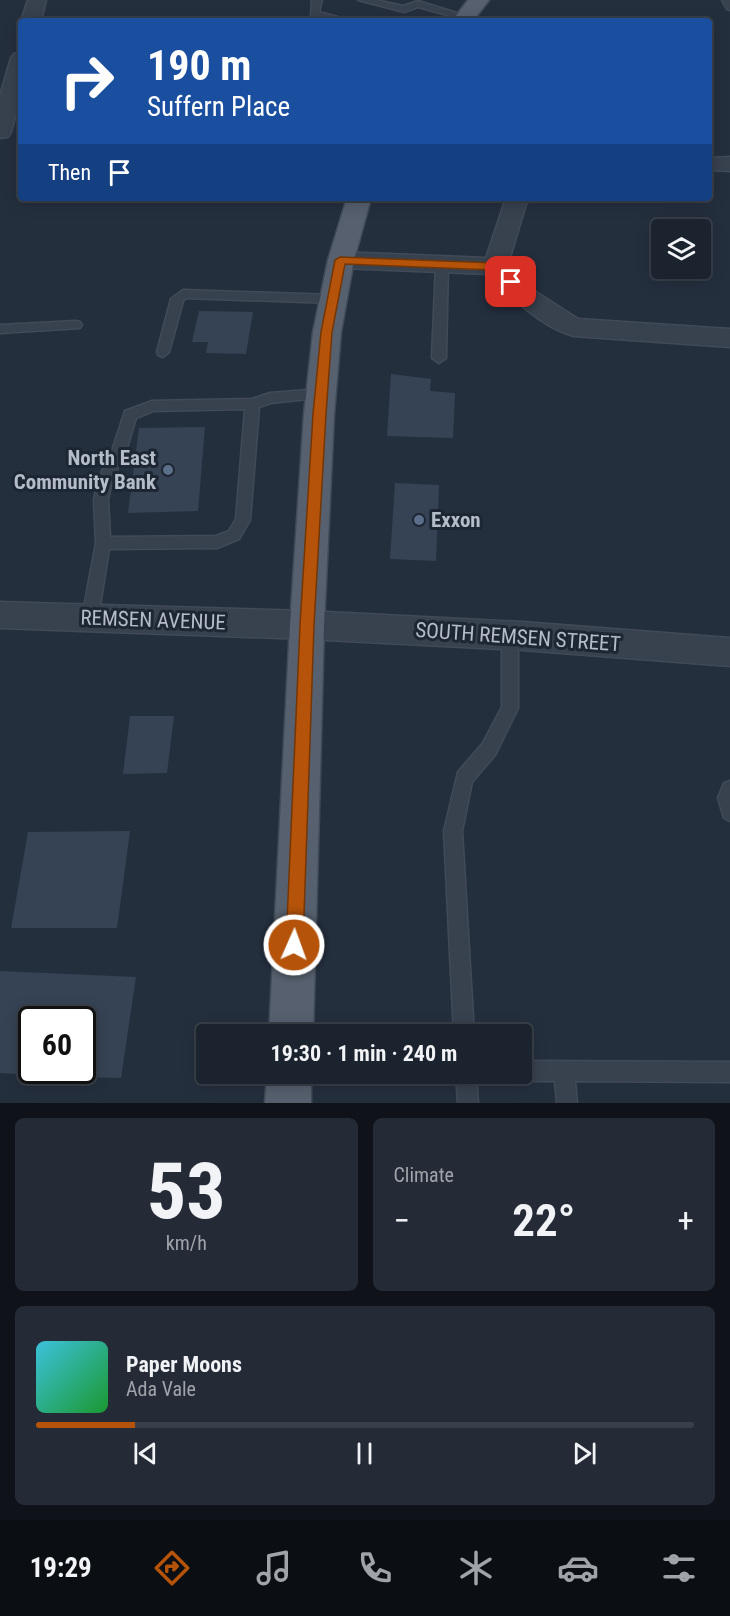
<!DOCTYPE html>
<meta charset="utf-8">
<style>
:root{--surface:#1b232e;--page:#242b36;--text:#f1f3f6;--muted:#a0a4aa;--line:#39404a;--accent:#b45309}
body{margin:0;font-family:"Roboto Condensed",sans-serif;background:var(--page);color:var(--text);height:100vh;display:flex;flex-direction:column;font-size:22px;white-space:nowrap}
*{box-sizing:border-box;margin:0}
p{font-size:20px;color:var(--muted)}
.icon{flex:none;width:33px;height:33px;fill:none;stroke:currentColor;stroke-width:2;stroke-linecap:round;stroke-linejoin:round}
.map{position:relative;height:1103px;overflow:hidden}
.sheet{display:flex;flex-direction:column;gap:15px;padding:15px;background:#0f1319;flex:1}
.sheet>*{flex:none}
.hud{position:absolute;left:18px;top:18px;width:694px;height:183px;border-radius:6px;box-shadow:0 3px 15px #0003,0 0 0 2px var(--line);background:#1a4fa0;color:#fff;overflow:hidden}
.controls{position:absolute;left:651px;top:219px;display:grid;gap:12px}
.controls a{display:grid;place-items:center;width:60px;height:60px;border-radius:6px;background:var(--surface);box-shadow:0 3px 15px #0003,0 0 0 2px var(--line);font-size:30px}
.speed{position:absolute;left:18px;top:1006px;display:flex;gap:12px;font-size:30px;font-weight:700;text-align:center}
.speed>*{display:grid;place-content:center;width:78px;height:78px;border-radius:50%;background:var(--surface);box-shadow:0 3px 15px #0003,0 0 0 2px var(--line);line-height:1}
.speed .limit{border:3px solid #111;border-radius:9px;background:#fff;color:#111}
.pin{position:absolute;display:grid;place-items:center;width:51px;height:51px;color:#fff;margin:-26px;border-radius:12px;box-shadow:0 3px 9px #0006}
.me{position:absolute;width:66px;margin:-33px;rotate:2deg;stroke-linejoin:round;filter:drop-shadow(0 0 4px #0008)}
.turn{display:flex;align-items:center;gap:21px;height:126px;padding:0 30px;font-size:27px}
.turn .icon{width:78px;height:78px;stroke-width:2.5}
.turn b{display:block;font-size:42px;line-height:51px}
.then{display:flex;align-items:center;height:57px;padding:0 30px;background:#0003;gap:12px;font-size:22px}
.big{font-size:45px;font-weight:700;line-height:1.1}
.sheet .tile{flex:1;display:flex;flex-direction:column;justify-content:center;gap:9px;min-width:0;padding:0 21px;border-radius:9px;background:var(--page)}
.sheet .dial{align-items:center;gap:0}
.dial b{font-size:78px;line-height:1}
.song{display:flex;align-items:center;gap:18px}
.cover{width:72px;height:72px;border-radius:9px;background:linear-gradient(135deg,hsl(190 70% 55%),hsl(130 70% 35%))}
.played{height:6px;border-radius:3px;background:linear-gradient(90deg,var(--accent) 15%,var(--line) 15%)}
.keys{display:flex;justify-content:space-around;direction:ltr}
.heat{display:flex;justify-content:space-between;align-items:center;font-size:33px;direction:ltr}
.sheet .tiles{flex:1;display:grid;gap:15px;grid-template-columns:1fr 1fr}
.tile:last-child{grid-column:span 2}
.trip{position:absolute;left:196px;top:1024px;width:336px;height:60px;border-radius:6px;background:var(--surface);box-shadow:0 3px 15px #0003,0 0 0 2px var(--line);font-weight:700;line-height:60px;text-align:center}
.dock{display:flex;height:96px;justify-content:space-around;align-items:center;background:#0b0e12;color:var(--muted)}
.dock .icon{width:42px;height:42px}
.dock .selected{color:var(--accent)}
.dock b{font-size:27px;color:var(--text)}
.map>svg:first-child{display:block}
.building{fill:#364354}
.lines{fill:none;stroke-linecap:round;stroke-linejoin:round}
.service-casing{stroke:#414a57;stroke-width:3}
.minor-casing{stroke:#414a57;stroke-width:3}
.primary-casing{stroke:#414a57;stroke-width:3}
.service{fill:#38414e;fill-rule:evenodd}
.minor{fill:#38414e;fill-rule:evenodd}
.primary{fill:#56606e;fill-rule:evenodd}
.route{fill:#b45309;stroke:#753606;stroke-width:1.5}
.service-dot{fill:#5c6f8a;stroke:#1d2633;stroke-width:2}
.labels{text-anchor:middle;stroke-width:6;stroke-linejoin:round;paint-order:stroke}
.poi-label{font-size:21px;font-weight:bold;fill:#b4bcc9;stroke:#1d2633;text-anchor:end}
.street-label{font-size:21px;fill:#b4bcc9;stroke:#1d2633}
</style>
<div class="map">
<svg width="730" height="1103" viewBox="0 0 730 1103">
<rect width="100%" height="100%" fill="#242f3e"/>
<g class="building">
<polygon points="199,311 253,312 246,354 206,353 208,342 192,342"/>
<polygon points="391,374 431,379 430,391 455,393 453,438 387,436"/>
<polygon points="205,427 198,511 128,513 139,428"/>
<polygon points="395,483 439,485 436,561 390,559"/>
<polygon points="130,716 174,716 167,773 123,774"/>
<polygon points="130,831 117,928 11,928 28,832"/>
<polygon points="0,971 136,977 121,1078 82,1077 82,1020 32,1020 32,1075 0,1073"/>
</g>
<g class="lines">
<defs>
<g id="service">
<polygon points="312,0 322,0 319,12 352,21 334,21 311,16"/>
<polygon points="358,0 376,0 403,6 418,1 470,17 465,20 418,7 404,12"/>
<polygon points="722,0 730,0 730,10 727,9"/>
<polygon points="442,260 448,264 446,358 439,363 432,358 436,264"/>
<polygon points="183,290 333,295 339,299 333,303 186,298 183,301 169,352 163,357 158,355 157,352 171,299"/>
<polygon points="76,321 80,322 82,325 80,328 0,333 0,325"/>
<path d="M321,389l7,5 -2,3 -55,6 -12,4 -9,113 -11,19 -22,9 -108,1 -11,69 -2,5 -6,2 -6,-2 -2,-5 14,-75 -2,-43 4,-20 15,-32 12,-37 27,-10 100,-2 18,-6zM245,409l-9,110 -7,12 -13,5 -106,1 -2,-37 4,-20 15,-32 9,-30 17,-7z"/>
<polygon points="510,629 516,631 518,636 518,708 495,755 472,782 462,831 474,1035 454,1035 444,831 458,772 483,743 502,707 502,636 504,631"/>
<polygon points="730,781 730,821 724,818 718,798 724,783"/>
<polygon points="522,1061 730,1062 730,1082 575,1081 577,1103 557,1103 555,1081 522,1081 515,1078 513,1074 522,1074"/>
<polygon points="456,1074 476,1074 478,1103 458,1103"/>
</g>
<g id="minor">
<polygon points="28,0 46,0 41,21 21,21"/>
<polygon points="21,52 21,94 11,132 8,137 0,138 0,96 11,58 14,54"/>
<polygon points="730,157 730,171 710,170 710,158"/>
<path d="M506,198h24l-4,6 -18,60 28,28 42,27 152,10v18l-157,-11c-33,-10 -61,-38 -84,-62l-148,-6 -8,-2 -4,-6 4,-6 8,-2 145,6z"/>
<polygon points="0,602 307,611 522,622 730,638 730,666 522,650 307,639 0,628"/>
</g>
<g id="primary">
<polygon points="468,0 489,0 473,21 452,21"/>
<polygon points="347,198 371,198 354,260 341,332 334,414 324,625 313,1035 269,1035 290,625 304,414 313,332 328,260"/>
<polygon points="267,1074 311,1074 311,1103 265,1103"/>
</g>
</defs>
<use href="#service" class="service-casing"/>
<use href="#minor" class="minor-casing"/>
<use href="#primary" class="primary-casing"/>
<use href="#service" class="service"/>
<use href="#minor" class="minor"/>
<use href="#primary" class="primary"/>
</g>
<polygon class="route" points="340,257 495,263 499,264 516,282 511,286 492,270 345,264 332,332 326,414 314,625 303,945 301,951 294,953 288,951 286,945 300,625 313,414 321,332 335,260"/>
<g class="service-dot">
<circle cx="168" cy="470" r="6"/>
<circle cx="419" cy="520" r="6"/>
</g>
<g class="labels">
<g class="poi-label">
<text x="156" y="465">North East<tspan x="156" dy="24">Community Bank</tspan></text>
<text x="431" y="527" text-anchor="start">Exxon</text>
</g>
<g class="street-label">
<text transform="translate(153 620) rotate(2)" y="7">REMSEN AVENUE</text>
<text transform="translate(518 637) rotate(4)" y="7">SOUTH REMSEN STREET</text>
</g>
</g>
</svg>
<div class="controls">
<a><svg class="icon" aria-label="layers" viewBox="0 0 24 24"><path d="M12 4l9 5-9 5-9-5zM3 14l9 5 9-5"/></svg></a>
</div>
<div class="speed"><div class="limit">60</div></div>
<div class="pin" style="left:511px;top:282px;background:#d93025"><svg class="icon" aria-label="arrive" viewBox="0 0 24 24"><path d="M6 21V4h12l-3 4 3 4H6"/></svg></div>
<svg class="me" style="left:294px;top:945px" viewBox="-20 -20 40 40"><circle r="17" fill="#b45309" stroke="#fff" stroke-width="3"/><path d="M0-11L8 9 0 5-8 9z" fill="#fff"/></svg>
<div class="trip">19:30 · 1 min · 240 m</div>
<div class="hud">
<div class="turn"><svg class="icon" aria-label="right" viewBox="0 0 24 24"><path d="M7 20v-9h11M14 6l5 5-5 5"/></svg><div><b>190 m</b>Suffern Place</div></div>
<div class="then">Then<svg class="icon" aria-label="arrive" viewBox="0 0 24 24"><path d="M6 21V4h12l-3 4 3 4H6"/></svg></div>
</div>
</div>
<section class="sheet">
<div class="tiles">
<div class="tile dial"><b>53</b><p>km/h</p></div>
<div class="tile"><p>Climate</p>
<div class="heat"><a>−</a><b class="big">22°</b><a>+</a></div>
</div>
<div class="tile">
<div class="song"><i class="cover"></i><div><b>Paper Moons</b><p>Ada Vale</p></div></div>
<div class="played"></div>
<div class="keys"><svg class="icon" aria-label="previous" viewBox="0 0 24 24"><path d="M18 5L8 12l10 7zM5 5v14"/></svg><svg class="icon" aria-label="pause" viewBox="0 0 24 24"><path d="M8 5v14M16 5v14"/></svg><svg class="icon" aria-label="next" viewBox="0 0 24 24"><path d="M6 5l10 7-10 7zM19 5v14"/></svg></div>
</div>
</div>
</section>
<nav class="dock">
<b>19:29</b>
<svg class="icon selected" aria-label="directions" viewBox="0 0 24 24"><path d="M12 3l9 9-9 9-9-9zM9 14v-3h6M13 9l2 2-2 2"/></svg>
<svg class="icon" aria-label="music" viewBox="0 0 24 24"><path d="M9 18V5l10-2v13"/><circle cx="6" cy="18" r="3"/><circle cx="16" cy="16" r="3"/></svg>
<svg class="icon" aria-label="phone" viewBox="0 0 24 24"><path d="M5 4h4l2 5-3 2q2 4 5 5l2-3 5 2v4C11 20 4 13 5 4z"/></svg>
<svg class="icon" aria-label="climate" viewBox="0 0 24 24"><path d="M12 3v18M4 7l16 10M4 17L20 7"/></svg>
<svg class="icon" aria-label="car" viewBox="0 0 24 24"><path d="M5 17H2v-5l4-1 3-4h7l3 4 3 1v5h-3M9 17h6M6 11h13"/><circle cx="7" cy="17" r="2"/><circle cx="17" cy="17" r="2"/></svg>
<svg class="icon" aria-label="filters" viewBox="0 0 24 24"><path d="M4 7h16M4 17h16"/><circle cx="9" cy="7" r="2"/><circle cx="15" cy="17" r="2"/></svg>
</nav>
